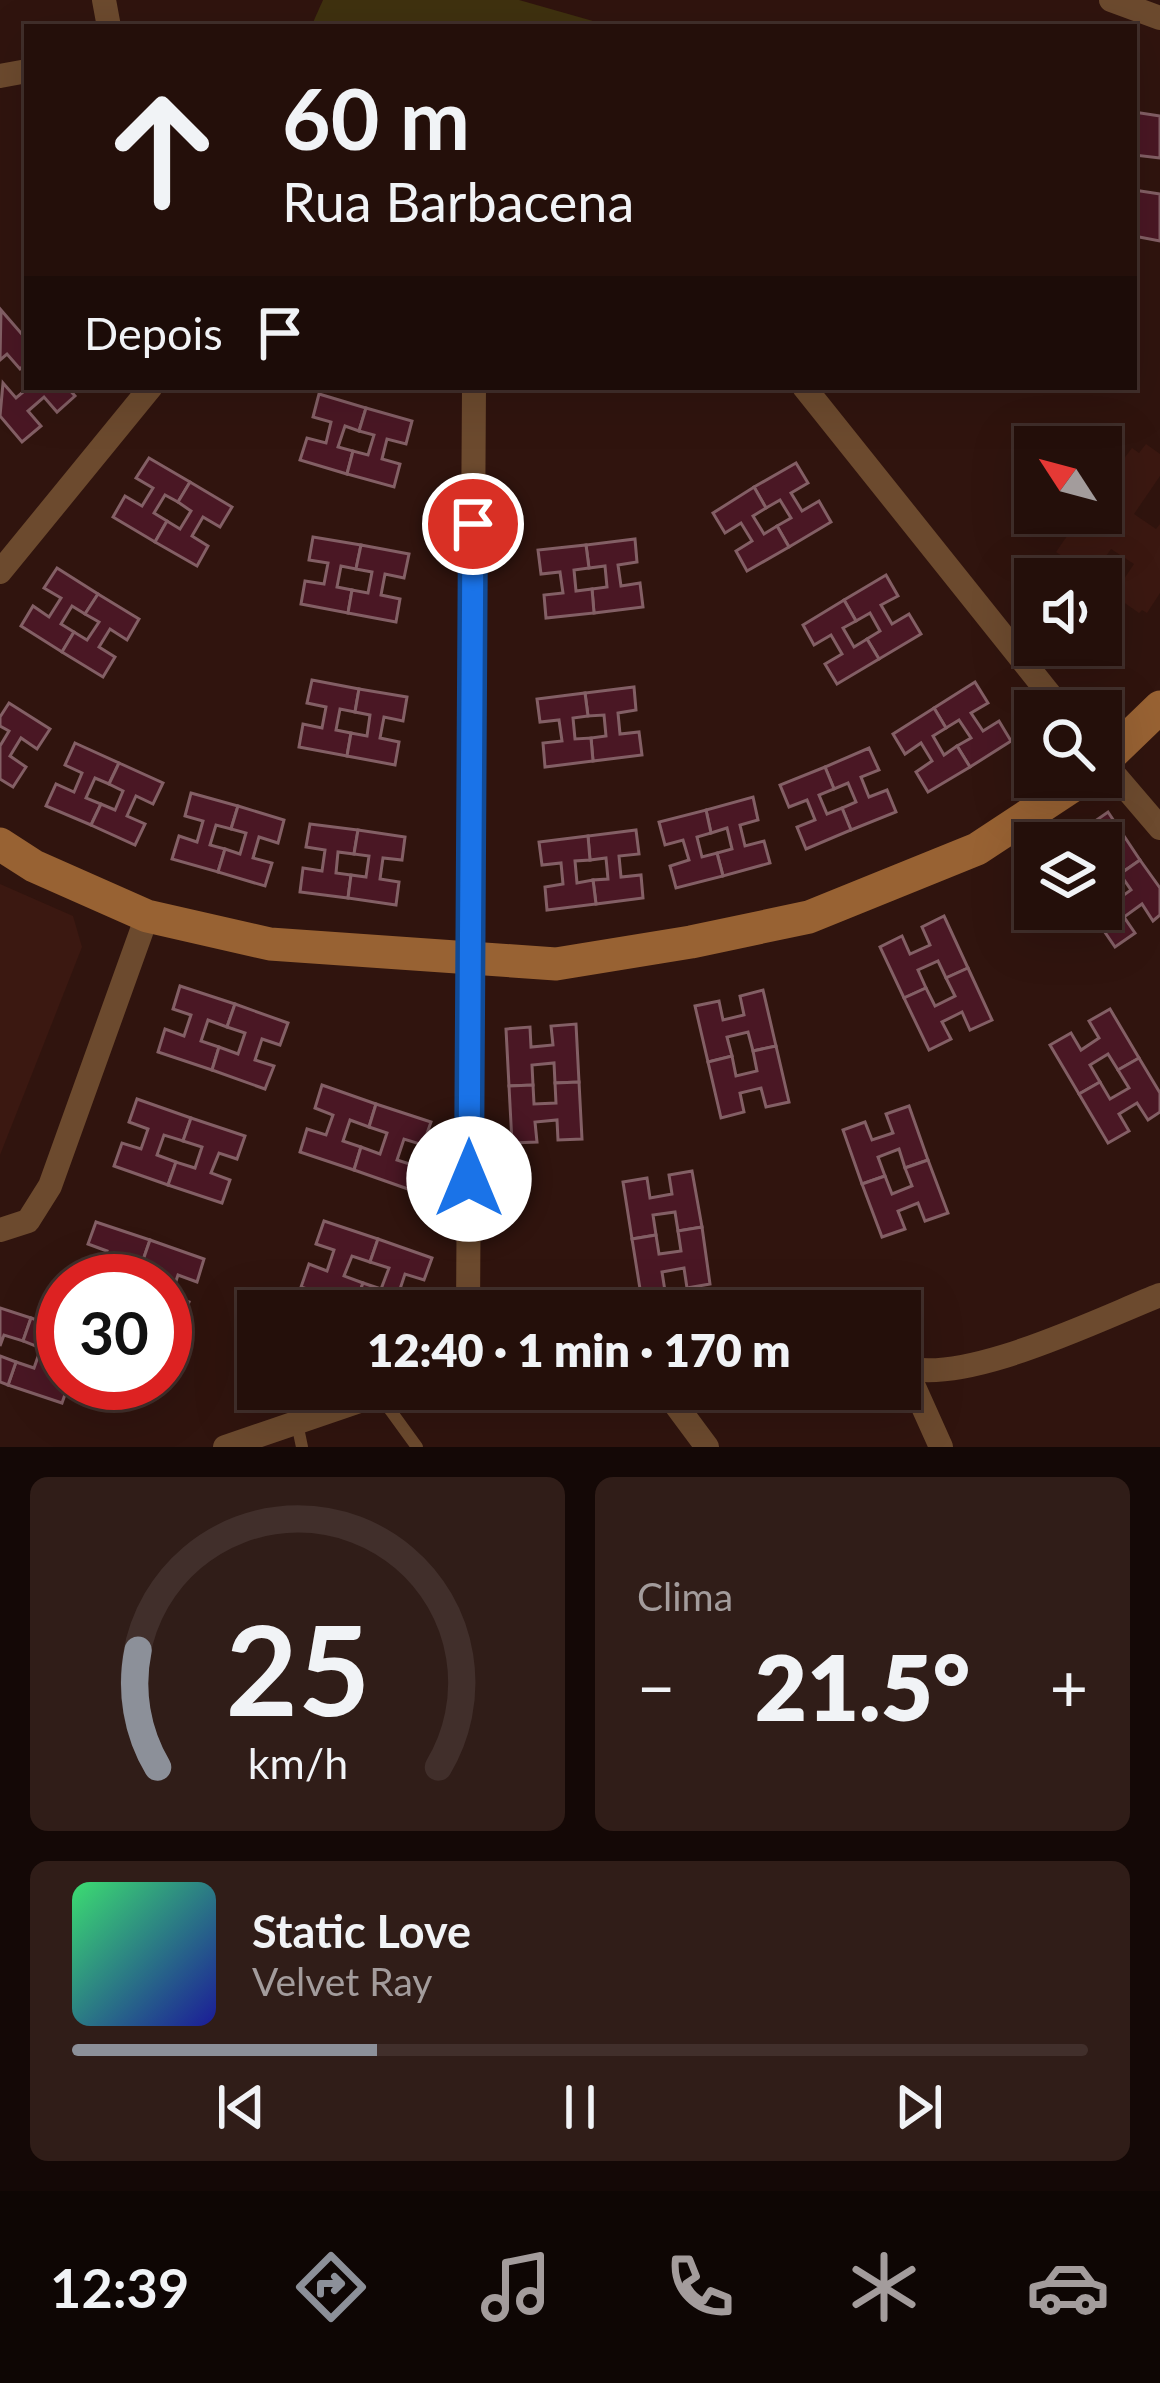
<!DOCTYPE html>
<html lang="pt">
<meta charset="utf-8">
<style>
:root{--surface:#240f0a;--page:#301d18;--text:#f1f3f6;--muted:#a39c9c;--line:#412f2b;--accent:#8c9099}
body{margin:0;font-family:Lato,sans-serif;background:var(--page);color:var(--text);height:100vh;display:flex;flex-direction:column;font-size:45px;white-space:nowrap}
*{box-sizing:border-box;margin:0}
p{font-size:39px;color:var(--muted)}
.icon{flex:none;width:66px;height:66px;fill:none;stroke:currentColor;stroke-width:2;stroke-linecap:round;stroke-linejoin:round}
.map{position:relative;height:1447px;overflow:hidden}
.drawer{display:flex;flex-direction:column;gap:30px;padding:30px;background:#140806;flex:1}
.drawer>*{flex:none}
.guide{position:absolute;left:24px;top:24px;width:1113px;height:366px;border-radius:0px;box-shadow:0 12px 48px #0002,0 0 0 3px var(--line);background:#240f0a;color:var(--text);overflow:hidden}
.needle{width:78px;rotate:306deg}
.fabs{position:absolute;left:1014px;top:426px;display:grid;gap:24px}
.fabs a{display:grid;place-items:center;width:108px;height:108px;border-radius:0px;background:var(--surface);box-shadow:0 12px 48px #0002,0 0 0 3px var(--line);font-size:60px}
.speed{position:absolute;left:36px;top:1254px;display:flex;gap:24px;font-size:60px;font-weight:700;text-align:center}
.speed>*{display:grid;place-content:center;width:156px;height:156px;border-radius:50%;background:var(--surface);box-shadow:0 12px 48px #0002,0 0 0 3px var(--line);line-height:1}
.speed .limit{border:18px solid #d22;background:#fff;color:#111}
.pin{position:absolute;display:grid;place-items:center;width:102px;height:102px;color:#fff;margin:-51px;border:6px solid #fff;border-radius:50%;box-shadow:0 3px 12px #0007}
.me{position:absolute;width:132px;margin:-66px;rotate:0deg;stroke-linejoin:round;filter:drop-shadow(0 0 9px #0008)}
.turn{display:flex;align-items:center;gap:42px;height:252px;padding:0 60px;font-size:54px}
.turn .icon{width:156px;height:156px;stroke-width:2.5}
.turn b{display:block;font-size:84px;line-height:102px}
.then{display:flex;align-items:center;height:114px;padding:0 60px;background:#0003;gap:24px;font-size:45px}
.big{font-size:90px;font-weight:800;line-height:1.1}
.drawer .card{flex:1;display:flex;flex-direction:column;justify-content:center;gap:18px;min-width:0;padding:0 42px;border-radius:18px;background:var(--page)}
.drawer .dial{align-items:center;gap:0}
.dial svg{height:312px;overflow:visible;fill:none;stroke:var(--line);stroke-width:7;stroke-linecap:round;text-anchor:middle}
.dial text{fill:var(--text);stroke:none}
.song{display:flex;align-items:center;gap:36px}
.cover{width:144px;height:144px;border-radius:18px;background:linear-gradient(135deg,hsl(140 70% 55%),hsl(240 70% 35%))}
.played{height:12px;border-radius:6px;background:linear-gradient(90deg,var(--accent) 30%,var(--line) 30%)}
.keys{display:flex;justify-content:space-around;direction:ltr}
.heat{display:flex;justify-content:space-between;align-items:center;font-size:66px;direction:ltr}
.drawer .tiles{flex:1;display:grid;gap:30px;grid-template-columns:1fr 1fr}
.card:last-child{grid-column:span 2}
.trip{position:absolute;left:237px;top:1290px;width:684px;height:120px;border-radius:0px;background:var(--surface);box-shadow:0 12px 48px #0002,0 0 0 3px var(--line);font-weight:800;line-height:120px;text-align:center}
.menu{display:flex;height:192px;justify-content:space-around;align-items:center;background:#0e0604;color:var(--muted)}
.menu .icon{width:84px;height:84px}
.menu .on{color:var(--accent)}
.menu b{font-size:54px;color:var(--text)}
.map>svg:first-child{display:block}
.built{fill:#3b1811}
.green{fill:#3f310f}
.building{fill:#4a1724;stroke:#835f65;stroke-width:3}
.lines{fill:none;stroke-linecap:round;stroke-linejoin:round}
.lane{stroke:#6c4a2e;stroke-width:12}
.street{stroke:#6c4a2e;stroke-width:24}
.secondary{stroke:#986233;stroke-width:33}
.route-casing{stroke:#114b97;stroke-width:30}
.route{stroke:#1a73e8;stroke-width:21}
</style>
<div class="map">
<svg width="1160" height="1447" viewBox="0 0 1160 1447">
<rect width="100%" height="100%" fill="#30140e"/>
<g class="built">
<polygon points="1146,444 1160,454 1160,476 1134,514 1156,529 1160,524 1160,593 1147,613 1142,610 1139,613 1119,599 1122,595 1116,591 1134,564 1111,549 1092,576 1083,570 1079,574 1062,563 1065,558 1056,552 1083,513 1101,513 1101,489 1132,448 1139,453"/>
<polygon points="0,884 73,916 82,947 0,1155"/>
</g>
<polygon class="green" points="323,0 519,0 614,27 311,27"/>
<g class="building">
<polygon points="1134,112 1160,116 1160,158 1134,155"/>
<polygon points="1134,190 1160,194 1160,241 1134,236"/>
<polygon points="1,310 27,340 27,363 20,369 7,354 0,360"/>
<polygon points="3,383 16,398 29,387 67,387 75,396 57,412 44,397 28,411 41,426 22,442 0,416"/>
<polygon points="319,394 366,408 359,431 345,426 338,447 353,451 347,474 300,460 307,438 326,443 331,422 313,417"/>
<polygon points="366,408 412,421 406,444 387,439 382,459 400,464 394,487 347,474 353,451 368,455 374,435 359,431"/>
<polygon points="149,458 190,482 178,502 165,495 154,513 167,521 155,542 113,517 125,496 142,506 153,488 136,478"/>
<polygon points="796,463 808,483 791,493 802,511 819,501 831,522 789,547 777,526 791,518 780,500 766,508 754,487"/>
<polygon points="190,482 232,507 220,527 203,517 192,536 208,546 197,566 155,542 167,521 180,529 191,511 178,502"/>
<polygon points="754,487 766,508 753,516 764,534 777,526 789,547 747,571 736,551 752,541 741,523 725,533 713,513"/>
<polygon points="313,537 361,545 356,569 341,566 337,587 352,590 348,613 301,604 305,581 324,584 328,563 309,560"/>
<polygon points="635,539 637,562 618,565 621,586 640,583 643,607 594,613 592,589 607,587 605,566 589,568 586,545"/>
<polygon points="361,545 409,554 404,578 385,574 381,595 400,599 396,622 348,613 352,590 368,593 372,572 356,569"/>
<polygon points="586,545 589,568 574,570 576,591 592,589 594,613 546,618 544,595 563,593 560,572 541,574 538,550"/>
<polygon points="57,568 98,594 85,614 72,606 61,624 74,632 62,652 21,626 33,606 49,617 61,598 44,588"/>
<polygon points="886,575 898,596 881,605 892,624 909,614 921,634 879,659 867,639 880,631 870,613 856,621 844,600"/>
<polygon points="98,594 139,619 127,640 110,629 99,647 115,657 103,677 62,652 74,632 87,640 99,622 85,614"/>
<polygon points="844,600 856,621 843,628 854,647 867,639 879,659 837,684 825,664 842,654 831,635 814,645 803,625"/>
<polygon points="312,680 359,689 355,712 340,709 336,730 351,733 347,756 299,747 303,724 322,728 326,707 307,703"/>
<polygon points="975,682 988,703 971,713 983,731 999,721 1011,741 970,767 957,746 971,738 959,720 946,728 934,708"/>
<polygon points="634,687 636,710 618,713 620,734 639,732 642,755 593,761 591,738 606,736 604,715 588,716 585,693"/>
<polygon points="359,689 407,697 403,721 384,717 380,738 399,742 395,765 347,756 351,733 367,736 370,715 355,712"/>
<polygon points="585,693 588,716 573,718 575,739 591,738 593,761 545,767 543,743 562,741 559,720 540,722 537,699"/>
<polygon points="9,703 50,729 37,749 21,738 10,756 26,767 13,787 0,779 0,746 9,731 0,726 0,717"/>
<polygon points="934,708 946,728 933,736 944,755 957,746 970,767 928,792 916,772 932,761 921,743 905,754 893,734"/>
<polygon points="75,743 119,763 109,784 95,778 86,798 101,804 91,825 46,806 56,784 74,792 82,773 65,765"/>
<polygon points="869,748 879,770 861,777 869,797 887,790 896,812 851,830 842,808 856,802 848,783 834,789 825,767"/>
<polygon points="119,763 163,783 153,804 136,796 127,816 145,824 135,845 91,825 101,804 115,810 123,791 109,784"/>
<polygon points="825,767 834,789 819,795 827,814 842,808 851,830 806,849 797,827 815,820 807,800 789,807 780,785"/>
<polygon points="191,793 238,806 231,829 216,825 210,845 225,849 218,872 172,859 179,836 197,842 203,821 185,816"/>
<polygon points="753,797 758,820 740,825 745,846 764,841 770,863 723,876 717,853 732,849 727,828 711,833 706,810"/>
<polygon points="238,806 284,820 278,843 259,837 253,858 272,863 265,886 218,872 225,849 240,854 246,833 231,829"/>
<polygon points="706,810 711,833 697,837 702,857 717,853 723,876 676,888 670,866 689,860 683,840 665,845 659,822"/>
<polygon points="1108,812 1140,860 1120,874 1109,857 1101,863 1101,843 1088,826"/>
<polygon points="310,824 358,830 354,854 338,852 336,873 351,875 348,898 300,892 303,868 322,871 325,850 306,847"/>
<polygon points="358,830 405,837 402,860 383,858 380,879 399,882 396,905 348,898 351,875 366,877 369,856 354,854"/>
<polygon points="636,830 639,854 619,856 621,877 641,875 643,898 596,904 593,880 608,879 606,858 590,860 588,836"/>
<polygon points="588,836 590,860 575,861 577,883 593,880 596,904 547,910 545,887 563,884 561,863 542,865 539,842"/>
<polygon points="1140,860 1160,888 1160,915 1153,921 1142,904 1124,917 1135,933 1115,947 1089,909 1101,909 1102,886 1114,902 1131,890 1120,874"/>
<polygon points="944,916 968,968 946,978 938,961 918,970 926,988 904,998 880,947 902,936 910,954 930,945 922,927"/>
<polygon points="968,968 992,1020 970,1030 962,1012 942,1022 951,1039 929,1050 904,998 926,988 935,1006 955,996 946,978"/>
<polygon points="180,986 235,1004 227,1027 208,1020 201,1041 219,1047 212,1070 158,1052 165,1029 184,1036 191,1015 173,1009"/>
<polygon points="763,990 776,1046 753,1051 748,1032 727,1037 732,1056 708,1062 695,1006 719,1001 723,1020 744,1015 740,996"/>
<polygon points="235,1004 288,1023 280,1045 262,1039 255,1060 274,1066 265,1089 212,1070 219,1047 238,1054 245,1033 227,1027"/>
<polygon points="1110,1009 1139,1058 1118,1070 1108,1054 1090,1065 1100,1082 1079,1094 1050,1045 1071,1033 1081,1050 1099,1038 1089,1021"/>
<polygon points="576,1024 579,1082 555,1083 554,1063 532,1065 533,1085 509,1086 506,1029 530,1027 531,1047 553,1045 551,1026"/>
<polygon points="776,1046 789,1102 766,1107 761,1088 740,1093 744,1112 721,1118 708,1062 732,1056 736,1076 757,1071 753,1051"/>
<polygon points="1139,1058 1160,1093 1160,1112 1148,1120 1137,1103 1119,1114 1129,1131 1108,1143 1079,1094 1100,1082 1110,1099 1129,1088 1118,1070"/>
<polygon points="579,1082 582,1139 558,1140 557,1120 535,1122 537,1142 512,1143 509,1086 533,1085 534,1104 556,1103 555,1083"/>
<polygon points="322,1085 376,1104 369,1127 350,1120 343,1141 361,1147 354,1170 300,1152 307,1129 326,1135 333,1115 315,1108"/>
<polygon points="137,1099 191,1118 183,1141 164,1135 157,1155 176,1162 168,1185 114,1166 122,1143 141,1149 148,1129 129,1122"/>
<polygon points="376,1104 431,1122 423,1145 404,1139 397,1160 416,1166 408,1189 354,1170 361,1147 380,1154 387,1133 369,1127"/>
<polygon points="909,1106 928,1160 905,1168 899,1149 878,1157 885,1176 862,1184 843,1130 865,1122 872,1140 893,1133 886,1114"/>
<polygon points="191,1118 245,1136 237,1159 219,1153 211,1173 230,1180 222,1203 168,1185 176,1162 195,1168 202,1147 183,1141"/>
<polygon points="928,1160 948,1213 925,1221 918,1203 898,1211 905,1229 882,1237 862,1184 885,1176 892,1194 912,1186 905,1168"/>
<polygon points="692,1171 702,1227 678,1231 675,1212 653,1215 656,1235 632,1239 623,1182 647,1178 650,1198 672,1194 669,1175"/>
<polygon points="324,1221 378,1239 370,1262 352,1256 344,1276 363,1283 355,1305 301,1287 309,1264 327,1271 334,1250 316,1244"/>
<polygon points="96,1222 150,1240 142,1263 124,1257 117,1278 127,1281 76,1281 81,1266 100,1271 107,1251 88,1244"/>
<polygon points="702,1227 710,1284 687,1288 684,1268 662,1272 665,1291 641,1295 632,1239 656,1235 659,1254 681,1251 678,1231"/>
<polygon points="378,1239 432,1258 424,1280 405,1274 398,1295 417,1301 414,1311 371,1311 355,1305 363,1283 381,1289 389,1268 370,1262"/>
<polygon points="150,1240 204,1259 197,1282 178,1275 171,1296 189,1302 181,1325 165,1320 165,1281 157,1281 161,1269 142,1263"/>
<polygon points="0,1308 31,1318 23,1341 4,1335 0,1346"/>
<polygon points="31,1318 63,1329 63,1355 58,1353 51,1374 69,1383 62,1403 8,1385 16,1362 34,1368 41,1348 23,1341"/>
<polygon points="0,1356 16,1362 8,1385 0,1382"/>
</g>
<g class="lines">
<g class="lane">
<polyline points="380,1396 417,1447"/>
<polyline points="297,1423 302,1447"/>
</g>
<g class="street">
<polyline points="104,0 109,27"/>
<polyline points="1111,0 1160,18"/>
<polyline points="0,76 27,71"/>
<polyline points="804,387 1063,711"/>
<polyline points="0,572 151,387"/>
<polyline points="1101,759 1160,828"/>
<polyline points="0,1230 28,1221 50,1186 147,916"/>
<polyline points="468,1311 474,387"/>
<path d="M900,1366c61,22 199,-47 260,-71"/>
<polyline points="906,1369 941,1447"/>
<polyline points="664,1389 707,1447"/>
<polyline points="225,1447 395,1389"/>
</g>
<g class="secondary">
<polyline points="1101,764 1160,707"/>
<polyline points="0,844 34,866 147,916 270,944 556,964 691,942 809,917 977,849 1086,777"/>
</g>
</g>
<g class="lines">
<defs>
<polyline id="route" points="469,1179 473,524"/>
</defs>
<use href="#route" class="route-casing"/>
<use href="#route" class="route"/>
</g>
</svg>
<div class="fabs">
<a><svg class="needle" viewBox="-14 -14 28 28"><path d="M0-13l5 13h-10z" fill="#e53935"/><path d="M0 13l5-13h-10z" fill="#a39c9c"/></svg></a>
<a><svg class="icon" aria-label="sound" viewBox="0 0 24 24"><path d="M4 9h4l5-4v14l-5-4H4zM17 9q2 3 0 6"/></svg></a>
<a><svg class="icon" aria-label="search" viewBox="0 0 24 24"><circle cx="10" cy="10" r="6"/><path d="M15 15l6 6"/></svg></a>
<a><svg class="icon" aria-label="layers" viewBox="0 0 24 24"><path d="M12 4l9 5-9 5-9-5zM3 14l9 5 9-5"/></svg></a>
</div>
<div class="speed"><div class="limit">30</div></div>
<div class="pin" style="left:473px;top:524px;background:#d93025"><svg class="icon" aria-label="arrive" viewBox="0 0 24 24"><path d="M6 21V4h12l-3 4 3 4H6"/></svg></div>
<svg class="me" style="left:469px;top:1179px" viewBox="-20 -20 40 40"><circle r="19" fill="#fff"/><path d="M0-13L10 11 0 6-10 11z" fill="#1a73e8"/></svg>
<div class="trip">12:40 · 1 min · 170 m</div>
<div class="guide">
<div class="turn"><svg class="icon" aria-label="ahead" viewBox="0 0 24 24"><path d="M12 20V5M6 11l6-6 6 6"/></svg><div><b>60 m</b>Rua Barbacena</div></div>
<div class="then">Depois<svg class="icon" aria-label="arrive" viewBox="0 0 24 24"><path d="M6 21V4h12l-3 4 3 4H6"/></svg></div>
</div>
</div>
<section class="drawer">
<div class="tiles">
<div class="card dial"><svg viewBox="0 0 100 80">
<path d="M14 69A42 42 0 1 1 86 69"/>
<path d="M14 69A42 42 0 0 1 9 39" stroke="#8c9099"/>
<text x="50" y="56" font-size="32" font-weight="700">25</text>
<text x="50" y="72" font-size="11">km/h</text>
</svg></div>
<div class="card"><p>Clima</p>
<div class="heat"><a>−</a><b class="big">21.5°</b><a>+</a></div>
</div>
<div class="card">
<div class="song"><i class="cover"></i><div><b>Static Love</b><p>Velvet Ray</p></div></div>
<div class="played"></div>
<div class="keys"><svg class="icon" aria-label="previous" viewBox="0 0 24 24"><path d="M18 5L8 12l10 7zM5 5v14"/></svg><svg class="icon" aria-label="pause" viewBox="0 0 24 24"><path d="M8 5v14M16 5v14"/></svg><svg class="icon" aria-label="next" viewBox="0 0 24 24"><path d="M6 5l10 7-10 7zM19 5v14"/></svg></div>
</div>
</div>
</section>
<nav class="menu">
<b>12:39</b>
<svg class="icon on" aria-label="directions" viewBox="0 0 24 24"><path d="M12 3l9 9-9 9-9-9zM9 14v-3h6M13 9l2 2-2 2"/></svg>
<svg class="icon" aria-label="music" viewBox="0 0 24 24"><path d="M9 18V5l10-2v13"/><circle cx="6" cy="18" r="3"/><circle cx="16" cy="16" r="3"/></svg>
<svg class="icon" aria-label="phone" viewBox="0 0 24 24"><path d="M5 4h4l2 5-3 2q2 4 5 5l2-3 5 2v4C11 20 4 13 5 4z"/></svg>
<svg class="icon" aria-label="climate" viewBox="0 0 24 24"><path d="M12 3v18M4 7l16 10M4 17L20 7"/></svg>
<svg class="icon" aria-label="car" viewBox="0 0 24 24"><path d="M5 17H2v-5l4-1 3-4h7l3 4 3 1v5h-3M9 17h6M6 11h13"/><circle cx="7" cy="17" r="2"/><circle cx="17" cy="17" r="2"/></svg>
</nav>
